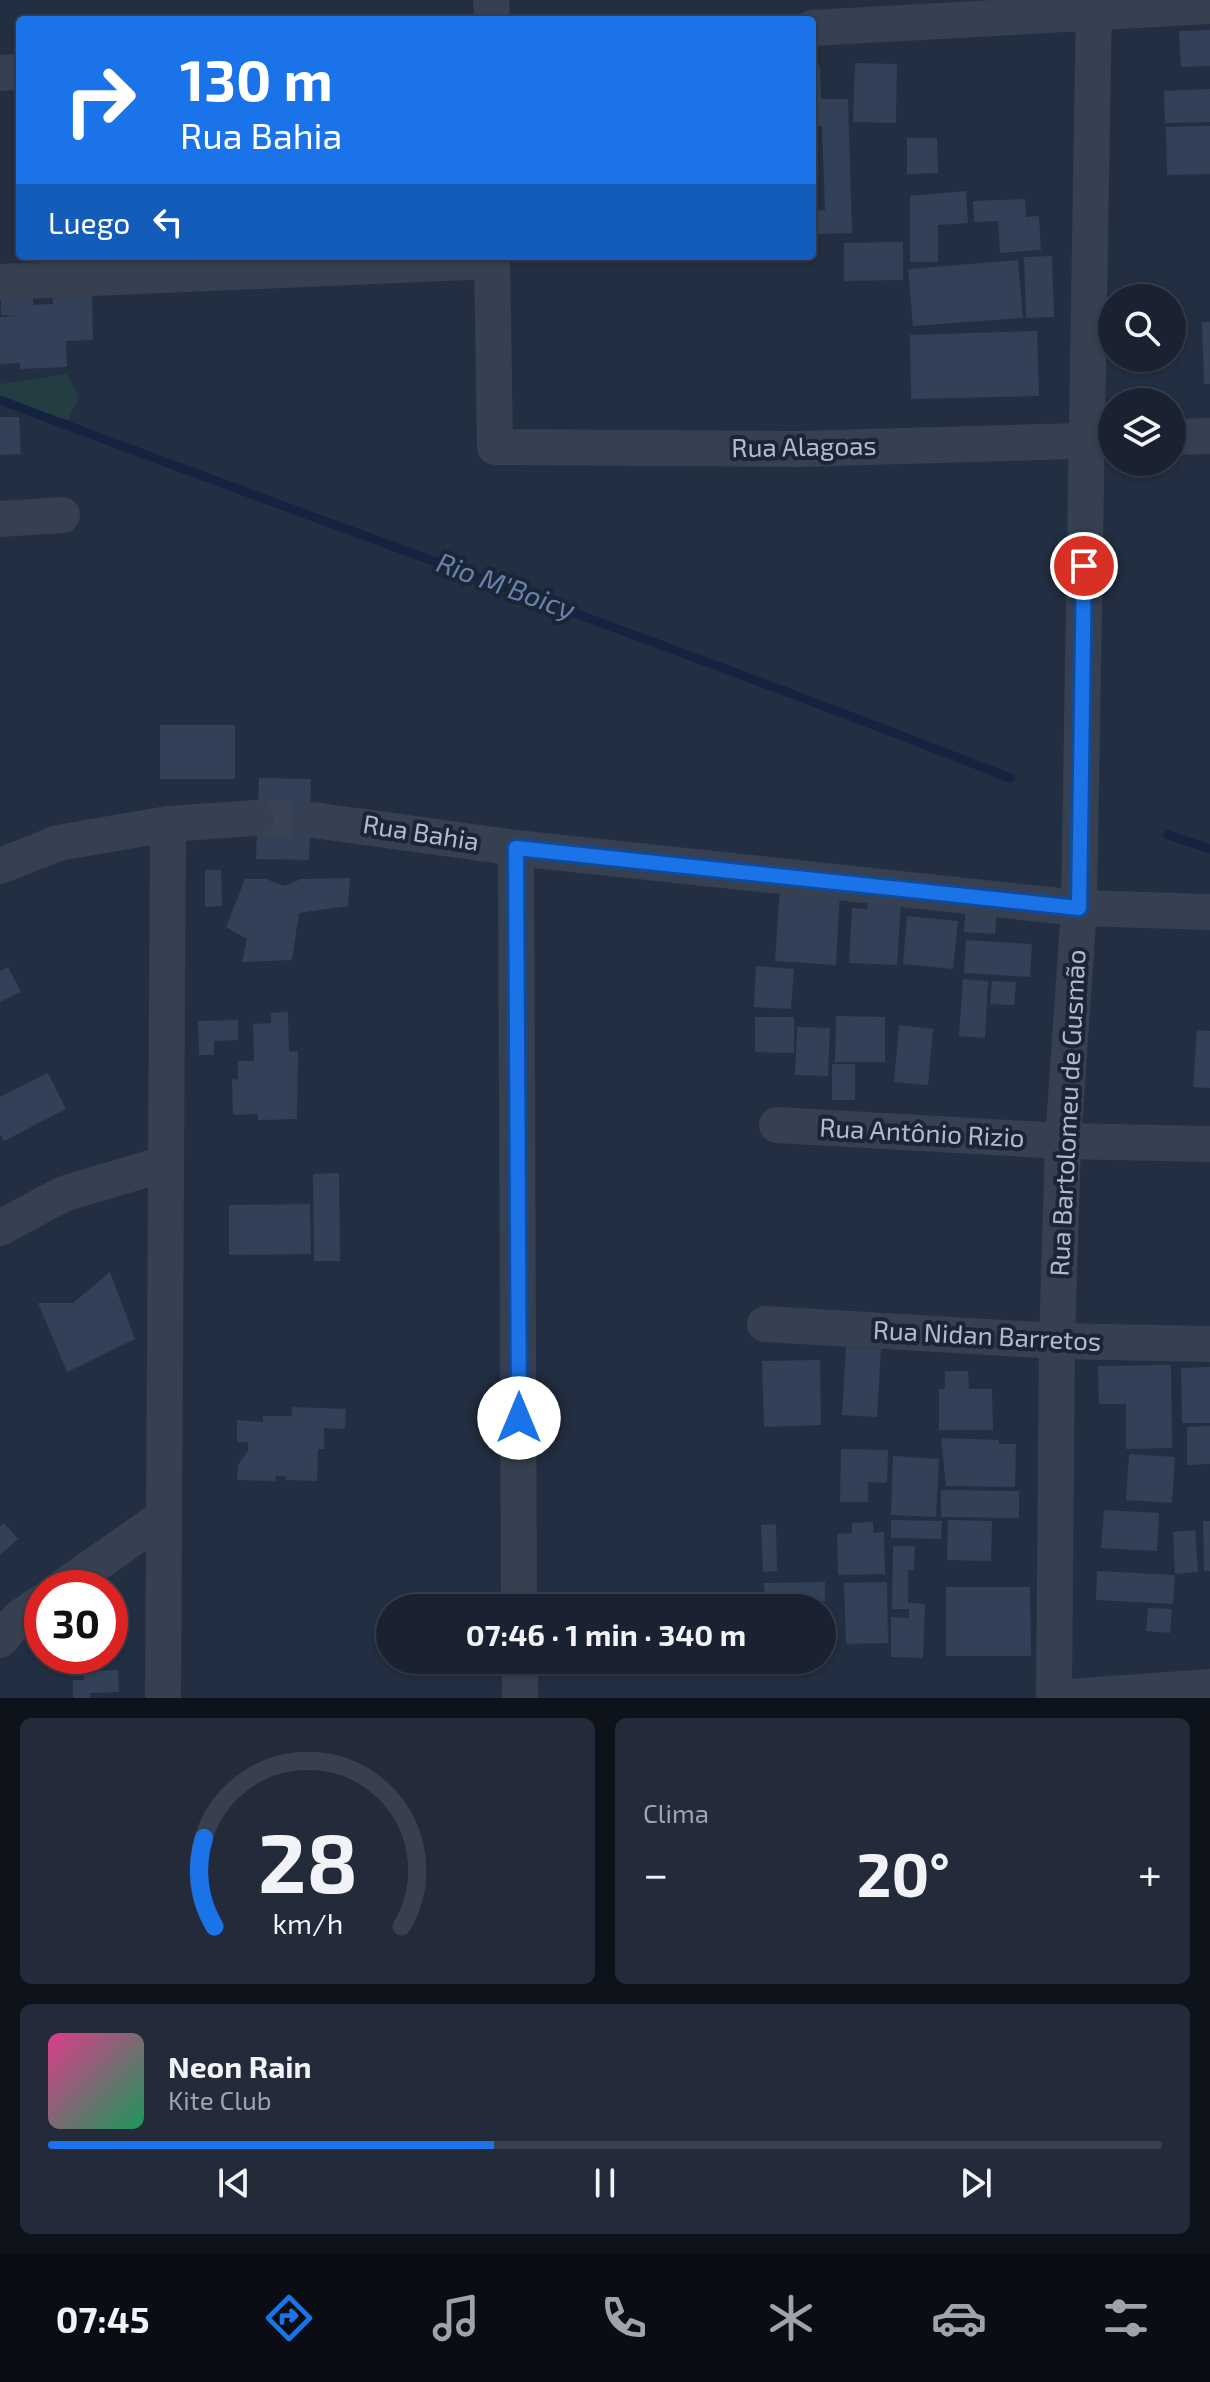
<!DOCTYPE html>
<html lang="es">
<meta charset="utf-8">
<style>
:root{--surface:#1a2231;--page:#232a39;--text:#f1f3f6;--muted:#9fa4ab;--line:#383f4d;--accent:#1a73e8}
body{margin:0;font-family:"Exo 2",sans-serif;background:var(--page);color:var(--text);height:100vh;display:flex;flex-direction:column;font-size:30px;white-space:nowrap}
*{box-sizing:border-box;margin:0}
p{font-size:26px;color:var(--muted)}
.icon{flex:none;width:44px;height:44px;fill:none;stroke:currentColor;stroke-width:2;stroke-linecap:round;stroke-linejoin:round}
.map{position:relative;height:1698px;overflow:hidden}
.drawer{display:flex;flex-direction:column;gap:20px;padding:20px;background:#0e131b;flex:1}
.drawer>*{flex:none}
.banner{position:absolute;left:16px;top:16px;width:800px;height:244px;border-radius:8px;box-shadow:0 2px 6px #0004,0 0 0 2px var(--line);background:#1a73e8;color:#fff;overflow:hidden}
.controls{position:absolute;left:1098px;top:284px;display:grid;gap:16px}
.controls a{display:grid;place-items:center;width:88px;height:88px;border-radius:50%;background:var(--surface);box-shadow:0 2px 6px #0004,0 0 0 2px var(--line);font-size:40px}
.speed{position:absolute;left:24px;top:1570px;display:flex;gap:16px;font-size:40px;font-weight:700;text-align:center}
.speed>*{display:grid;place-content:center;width:104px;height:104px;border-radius:50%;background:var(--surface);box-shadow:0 2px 6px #0004,0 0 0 2px var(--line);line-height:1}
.speed .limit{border:12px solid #d22;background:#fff;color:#111}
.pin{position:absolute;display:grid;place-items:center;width:68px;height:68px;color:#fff;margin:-34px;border:4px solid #fff;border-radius:50%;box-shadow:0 2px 8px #0007}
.me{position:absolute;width:88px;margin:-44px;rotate:0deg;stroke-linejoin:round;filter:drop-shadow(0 0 6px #0008)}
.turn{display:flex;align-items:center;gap:28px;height:168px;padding:0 32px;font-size:36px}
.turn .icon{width:104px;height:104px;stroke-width:2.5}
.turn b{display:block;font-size:56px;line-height:68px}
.then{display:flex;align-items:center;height:76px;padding:0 32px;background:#0003;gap:16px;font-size:30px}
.big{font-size:60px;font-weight:700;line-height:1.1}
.drawer .widget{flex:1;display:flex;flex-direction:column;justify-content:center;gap:12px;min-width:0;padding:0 28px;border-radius:12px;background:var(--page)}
.drawer .dial{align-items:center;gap:0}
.dial svg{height:208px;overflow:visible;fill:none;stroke:var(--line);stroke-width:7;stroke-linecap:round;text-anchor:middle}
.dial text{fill:var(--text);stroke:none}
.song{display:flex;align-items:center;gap:24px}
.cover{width:96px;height:96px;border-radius:12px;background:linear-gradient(135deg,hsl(330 70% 55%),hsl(150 70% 35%))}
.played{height:8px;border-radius:4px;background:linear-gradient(90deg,var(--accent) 40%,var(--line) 40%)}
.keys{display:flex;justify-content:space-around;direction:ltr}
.heat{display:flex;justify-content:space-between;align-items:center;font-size:44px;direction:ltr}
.drawer .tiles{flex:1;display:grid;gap:20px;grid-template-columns:1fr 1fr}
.widget:last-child{grid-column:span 2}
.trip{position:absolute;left:376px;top:1594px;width:460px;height:80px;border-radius:40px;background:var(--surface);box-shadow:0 2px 6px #0004,0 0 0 2px var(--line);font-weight:700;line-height:80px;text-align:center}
.menu{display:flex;height:128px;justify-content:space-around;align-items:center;background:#0a0e14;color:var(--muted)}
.menu .icon{width:56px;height:56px}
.menu .active{color:var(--accent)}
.menu b{font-size:36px;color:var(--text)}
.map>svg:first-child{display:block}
.green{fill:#243d42}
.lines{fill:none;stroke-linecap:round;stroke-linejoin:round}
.stream{stroke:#142440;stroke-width:9}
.building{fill:#334158}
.minor-tunnel{stroke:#384356;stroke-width:36;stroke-dasharray:36 18;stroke-linecap:butt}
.minor{stroke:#364051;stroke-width:36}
.route-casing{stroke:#114b97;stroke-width:20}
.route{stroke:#1a73e8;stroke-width:14}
.labels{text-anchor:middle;stroke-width:8;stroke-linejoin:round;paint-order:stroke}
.street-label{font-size:26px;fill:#b3bbcb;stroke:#1b2536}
.water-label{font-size:28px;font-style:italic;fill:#6882ae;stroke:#1b2536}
</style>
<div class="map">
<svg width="1210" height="1698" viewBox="0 0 1210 1698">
<rect width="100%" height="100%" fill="#222e41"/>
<polygon class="green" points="67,374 79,397 68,420 0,405 0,384"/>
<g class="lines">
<g class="stream">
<path d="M0,400c336,128 675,246 1010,378"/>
<polyline points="1168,835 1210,849"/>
</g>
</g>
<g class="building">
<polygon points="1210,30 1210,66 1181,67 1179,31"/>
<polygon points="855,63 897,64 896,123 853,122"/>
<polygon points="812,65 820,65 821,99 848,99 852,233 812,234 812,211 825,210 822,126 812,126"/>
<polygon points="1210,89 1210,122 1165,123 1164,91"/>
<polygon points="1210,126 1210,174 1167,175 1166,127"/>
<polygon points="907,138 937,138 938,173 907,174"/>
<polygon points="966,191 968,223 938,225 938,262 910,262 910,196"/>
<polygon points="1025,199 1026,217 1039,216 1041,250 1000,253 998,221 974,222 973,201"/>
<polygon points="903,242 903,280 844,281 844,243"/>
<polygon points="1052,256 1054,317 1026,318 1024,257"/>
<polygon points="1018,260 1023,318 913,326 908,269"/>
<polygon points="33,285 33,305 53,304 52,289 92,291 93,340 66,341 67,367 20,369 20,363 0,364 0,317 18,316 1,315 1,286"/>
<polygon points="1202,322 1210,322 1210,384 1204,384"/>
<polygon points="1037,331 1039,396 911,399 910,335"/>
<polygon points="0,417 19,417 21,454 0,455"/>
<rect x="160" y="725" width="75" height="54"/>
<polygon points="259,778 311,779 309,860 256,859"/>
<polygon points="205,870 221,870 222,906 205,907"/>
<polygon points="350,878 348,906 299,913 292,960 242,962 247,939 226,927 245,879 266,879 284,886 301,879"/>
<polygon points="780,887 840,891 836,965 775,961"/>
<polygon points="868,899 901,901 897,965 849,963 852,908 867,909"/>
<polygon points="966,902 997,904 995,934 964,932"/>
<polygon points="907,916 958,921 953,969 903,964"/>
<polygon points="966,940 1032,944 1030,977 964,973"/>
<polygon points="756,966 794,969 791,1009 754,1007"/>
<polygon points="8,967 21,992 0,1002 0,971"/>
<polygon points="963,979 988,981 985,1038 959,1036"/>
<polygon points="992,981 1016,982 1014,1005 990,1004"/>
<polygon points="288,1012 289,1052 298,1051 297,1119 258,1120 258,1114 233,1115 232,1079 238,1080 238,1061 254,1061 253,1024 271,1023 271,1013"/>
<polygon points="836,1016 885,1017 885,1062 835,1062"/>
<polygon points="755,1017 794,1017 794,1053 755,1052"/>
<polygon points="238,1020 238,1040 214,1041 214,1055 199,1055 198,1021"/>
<polygon points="899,1025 933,1029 928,1085 894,1082"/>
<polygon points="797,1027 830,1028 828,1076 795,1075"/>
<polygon points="1197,1030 1210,1031 1210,1088 1193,1087"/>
<rect x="832" y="1064" width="23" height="36"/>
<polygon points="48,1073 66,1109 4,1141 0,1134 0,1097"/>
<polygon points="339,1173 340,1261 314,1261 313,1174"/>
<polygon points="310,1204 311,1254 229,1255 229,1205"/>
<polygon points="110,1272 135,1339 67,1372 38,1303 73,1303"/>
<polygon points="846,1347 881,1349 877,1417 842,1415"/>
<polygon points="820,1360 821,1425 764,1427 762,1361"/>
<polygon points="1171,1365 1172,1448 1126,1449 1126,1404 1099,1404 1098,1366"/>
<polygon points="1210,1367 1210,1423 1182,1423 1181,1368"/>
<polygon points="945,1371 968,1371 969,1389 992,1389 993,1430 939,1430 939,1389 945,1389"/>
<polygon points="292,1407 346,1409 345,1429 324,1428 324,1449 318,1449 317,1481 285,1480 286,1476 276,1476 275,1481 237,1480 238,1465 248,1451 248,1442 237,1442 237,1420 263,1422 263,1416 292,1416"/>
<polygon points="1210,1426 1210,1464 1187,1465 1187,1427"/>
<polygon points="941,1438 999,1440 999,1444 1016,1444 1015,1487 946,1486"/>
<polygon points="841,1449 888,1450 887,1483 868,1482 868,1502 840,1502"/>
<polygon points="1129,1454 1175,1457 1172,1503 1126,1500"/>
<polygon points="893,1456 939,1459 936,1517 891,1515"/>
<polygon points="941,1490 1019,1491 1019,1518 941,1517"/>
<polygon points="1104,1510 1159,1513 1157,1551 1101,1548"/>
<polygon points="891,1520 942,1521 941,1539 891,1538"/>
<polygon points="948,1520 992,1521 991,1561 947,1560"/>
<polygon points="1203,1521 1210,1521 1210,1571 1204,1571"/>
<polygon points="873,1522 873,1533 884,1532 885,1574 838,1575 837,1534 852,1533 852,1523"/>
<polygon points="4,1523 18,1539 0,1555 0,1526"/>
<polygon points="776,1524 777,1571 763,1572 761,1525"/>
<polygon points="1195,1530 1198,1572 1175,1574 1173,1532"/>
<polygon points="893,1546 915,1546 914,1570 908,1570 908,1603 925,1604 923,1658 891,1657 891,1617 909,1618 909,1609 892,1609"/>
<polygon points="1097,1571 1175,1575 1173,1604 1096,1600"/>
<polygon points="825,1582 825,1601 811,1601 811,1608 765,1608 764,1583"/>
<polygon points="887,1582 888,1643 846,1644 844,1583"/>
<polygon points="946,1587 1030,1587 1031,1656 946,1656"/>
<polygon points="1148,1608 1172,1609 1170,1633 1146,1631"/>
<polygon points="829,1615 831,1647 822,1647 822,1616"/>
<polygon points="118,1670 119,1692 90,1693 90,1698 73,1698 73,1680 84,1680 84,1671"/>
</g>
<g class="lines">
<polyline class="minor-tunnel" points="256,818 313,820"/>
<g class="minor">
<polyline points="491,0 492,20"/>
<polyline points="812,28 1210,6"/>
<polyline points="0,73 20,72"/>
<polyline points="492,256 495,447 797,449 1112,440"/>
<polyline points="0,282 492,261"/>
<polyline points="1172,437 1210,436"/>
<polyline points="0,519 62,515"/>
<polyline points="313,820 516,848 1079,908 1210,912"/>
<polyline points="516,848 519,1608"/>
<polyline points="0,866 58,843 168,824 256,818"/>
<polyline points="777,1125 1063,1141 1210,1144"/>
<polyline points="0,1228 63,1194 164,1164"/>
<polyline points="765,1324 1057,1341 1210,1344"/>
<polyline points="62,1588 163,1517"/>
<polyline points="0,1640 19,1618 42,1602"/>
<polyline points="520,1660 520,1698"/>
<polyline points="163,1698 168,824"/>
<polyline points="1054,1698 1057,1341 1063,1141 1079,908 1094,0"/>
<polyline points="1056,1698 1210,1687"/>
</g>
</g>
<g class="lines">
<defs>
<polyline id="route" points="519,1418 516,848 1079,908 1084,566"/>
</defs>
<use href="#route" class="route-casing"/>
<use href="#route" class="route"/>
</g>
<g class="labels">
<g class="street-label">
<text transform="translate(804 447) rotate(-1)" y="9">Rua Alagoas</text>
<text transform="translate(421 833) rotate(9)" y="9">Rua Bahia</text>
<text transform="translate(1068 1113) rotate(-87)" y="9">Rua Bartolomeu de Gusmão</text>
<text transform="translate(922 1133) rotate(3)" y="9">Rua Antônio Rizio</text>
<text transform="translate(987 1336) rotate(3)" y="9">Rua Nidan Barretos</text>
</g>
<g class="water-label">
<text transform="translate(506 586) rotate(20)" y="10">Rio M'Boicy</text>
</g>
</g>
</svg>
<div class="controls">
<a><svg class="icon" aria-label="search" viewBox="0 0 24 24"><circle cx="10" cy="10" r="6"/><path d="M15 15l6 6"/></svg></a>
<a><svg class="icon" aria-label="layers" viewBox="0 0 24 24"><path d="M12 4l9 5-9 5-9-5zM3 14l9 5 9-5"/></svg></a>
</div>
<div class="speed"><div class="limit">30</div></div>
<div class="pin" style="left:1084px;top:566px;background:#d93025"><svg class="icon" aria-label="arrive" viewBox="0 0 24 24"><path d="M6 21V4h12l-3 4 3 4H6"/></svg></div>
<svg class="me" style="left:519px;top:1418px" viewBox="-20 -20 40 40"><circle r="19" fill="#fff"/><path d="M0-13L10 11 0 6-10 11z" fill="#1a73e8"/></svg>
<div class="trip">07:46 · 1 min · 340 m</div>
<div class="banner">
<div class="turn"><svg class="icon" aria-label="right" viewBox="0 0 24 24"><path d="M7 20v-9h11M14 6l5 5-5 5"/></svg><div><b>130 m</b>Rua Bahia</div></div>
<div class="then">Luego<svg class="icon" aria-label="left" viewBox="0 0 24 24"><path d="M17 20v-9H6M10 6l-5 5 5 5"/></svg></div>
</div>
</div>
<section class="drawer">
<div class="tiles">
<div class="widget dial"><svg viewBox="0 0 100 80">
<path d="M14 69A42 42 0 1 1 86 69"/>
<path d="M14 69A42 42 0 0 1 10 35" stroke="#1a73e8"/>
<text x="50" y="56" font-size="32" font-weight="700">28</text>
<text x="50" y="72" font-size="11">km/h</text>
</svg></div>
<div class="widget"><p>Clima</p>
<div class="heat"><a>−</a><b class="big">20°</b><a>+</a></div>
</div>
<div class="widget">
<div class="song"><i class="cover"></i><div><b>Neon Rain</b><p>Kite Club</p></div></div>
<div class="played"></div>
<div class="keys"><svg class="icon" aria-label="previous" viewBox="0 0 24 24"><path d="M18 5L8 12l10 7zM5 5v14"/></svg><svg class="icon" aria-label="pause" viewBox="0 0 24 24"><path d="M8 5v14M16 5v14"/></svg><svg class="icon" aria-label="next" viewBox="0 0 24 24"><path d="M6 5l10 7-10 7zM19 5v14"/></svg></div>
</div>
</div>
</section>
<nav class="menu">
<b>07:45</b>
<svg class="icon active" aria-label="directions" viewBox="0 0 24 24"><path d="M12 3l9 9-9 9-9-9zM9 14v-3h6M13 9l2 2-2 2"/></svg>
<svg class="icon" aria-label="music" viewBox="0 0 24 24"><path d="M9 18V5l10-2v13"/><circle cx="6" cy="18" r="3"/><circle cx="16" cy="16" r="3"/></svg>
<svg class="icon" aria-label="phone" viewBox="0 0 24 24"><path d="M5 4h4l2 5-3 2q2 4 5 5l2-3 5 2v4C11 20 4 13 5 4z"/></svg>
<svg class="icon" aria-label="climate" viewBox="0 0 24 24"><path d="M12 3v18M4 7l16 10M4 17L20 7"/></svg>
<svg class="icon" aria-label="car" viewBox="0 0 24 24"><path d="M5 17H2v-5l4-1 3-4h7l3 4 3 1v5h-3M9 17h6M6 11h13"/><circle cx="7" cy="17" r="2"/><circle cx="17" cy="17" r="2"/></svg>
<svg class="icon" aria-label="filters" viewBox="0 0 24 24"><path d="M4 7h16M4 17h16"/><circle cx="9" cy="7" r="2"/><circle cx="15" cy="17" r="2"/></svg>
</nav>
